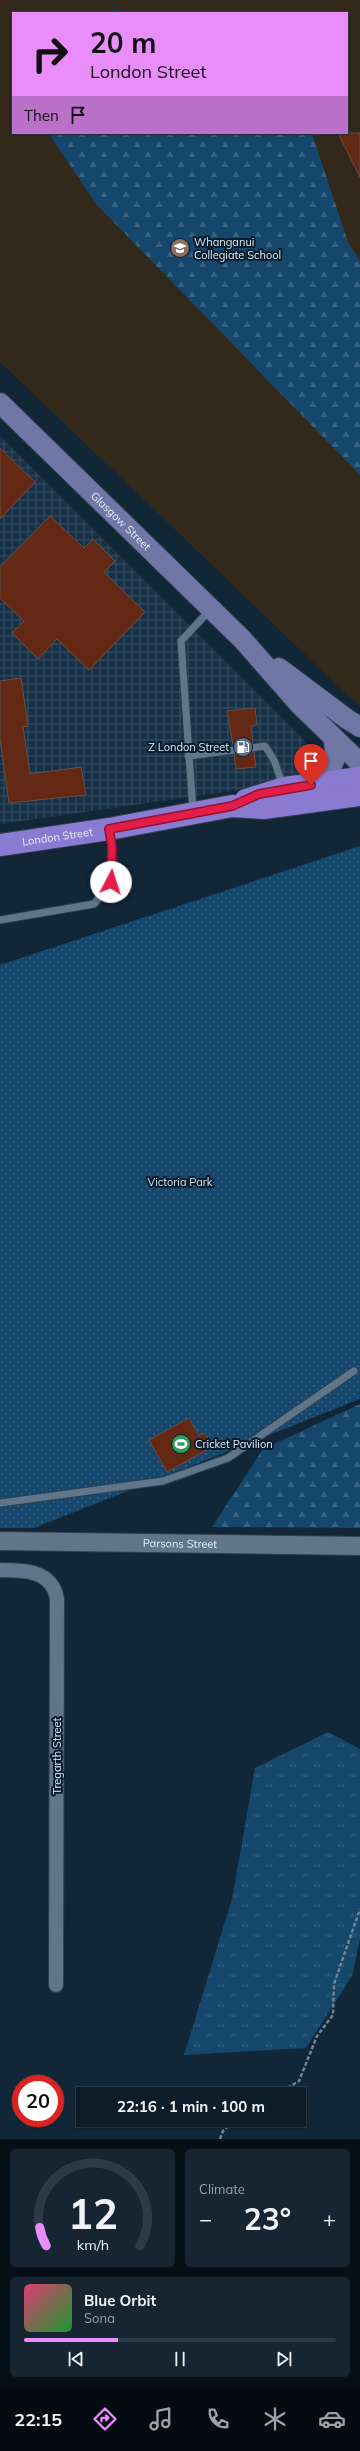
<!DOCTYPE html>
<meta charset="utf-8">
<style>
:root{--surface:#0d1c29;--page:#162531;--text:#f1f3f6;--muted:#9aa1a8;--line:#2d3a46;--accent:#ea8dfc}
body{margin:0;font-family:Mulish,sans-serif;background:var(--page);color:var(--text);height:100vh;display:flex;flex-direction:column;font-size:15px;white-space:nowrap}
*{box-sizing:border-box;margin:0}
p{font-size:13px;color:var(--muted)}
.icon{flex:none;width:22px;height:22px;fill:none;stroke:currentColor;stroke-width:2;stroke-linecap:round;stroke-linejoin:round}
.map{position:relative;height:2139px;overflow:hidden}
.panel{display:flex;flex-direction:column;gap:10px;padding:10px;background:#070f17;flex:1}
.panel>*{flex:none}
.hud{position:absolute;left:12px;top:12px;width:336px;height:122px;border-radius:0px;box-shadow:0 1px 3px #0004,0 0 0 1px var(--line);background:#ea8dfc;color:#111;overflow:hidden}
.speed{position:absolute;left:12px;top:2075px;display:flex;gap:8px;font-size:20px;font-weight:700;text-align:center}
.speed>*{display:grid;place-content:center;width:52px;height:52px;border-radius:50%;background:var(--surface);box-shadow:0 1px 3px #0004,0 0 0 1px var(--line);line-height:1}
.speed .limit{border:6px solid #d22;background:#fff;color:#111}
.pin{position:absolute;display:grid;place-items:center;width:34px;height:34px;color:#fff;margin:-41px -17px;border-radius:50% 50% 50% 0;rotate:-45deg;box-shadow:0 0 4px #0007}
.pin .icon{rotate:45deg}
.me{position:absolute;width:44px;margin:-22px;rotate:5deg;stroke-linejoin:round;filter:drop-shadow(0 0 3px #0008)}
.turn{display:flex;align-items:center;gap:14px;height:84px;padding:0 12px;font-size:18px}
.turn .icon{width:52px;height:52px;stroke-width:2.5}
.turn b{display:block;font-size:28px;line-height:34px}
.then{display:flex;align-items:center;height:38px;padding:0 12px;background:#0003;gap:8px;font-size:15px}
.big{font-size:30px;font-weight:700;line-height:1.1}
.panel .tile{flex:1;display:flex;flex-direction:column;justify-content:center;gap:6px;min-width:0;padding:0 14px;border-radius:6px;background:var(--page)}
.panel .dial{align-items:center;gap:0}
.dial svg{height:104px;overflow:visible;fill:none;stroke:var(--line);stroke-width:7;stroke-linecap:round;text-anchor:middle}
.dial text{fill:var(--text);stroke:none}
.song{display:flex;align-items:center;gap:12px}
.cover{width:48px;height:48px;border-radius:6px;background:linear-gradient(135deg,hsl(340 70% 55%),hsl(130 70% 35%))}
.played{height:4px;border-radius:2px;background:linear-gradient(90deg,var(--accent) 30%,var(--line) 30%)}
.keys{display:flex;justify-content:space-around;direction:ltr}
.heat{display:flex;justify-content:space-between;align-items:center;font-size:22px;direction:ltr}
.panel .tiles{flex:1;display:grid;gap:10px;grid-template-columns:1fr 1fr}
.tile:last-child{grid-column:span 2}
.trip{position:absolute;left:76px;top:2087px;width:230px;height:40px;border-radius:0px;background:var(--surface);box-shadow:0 1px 3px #0004,0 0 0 1px var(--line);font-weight:700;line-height:40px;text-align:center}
.menu{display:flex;height:64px;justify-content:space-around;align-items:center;background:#050b10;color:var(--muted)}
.menu .icon{width:28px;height:28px}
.menu .selected{color:var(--accent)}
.menu b{font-size:18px;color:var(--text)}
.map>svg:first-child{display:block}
.industrial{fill:url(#industrial-grid)}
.education{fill:#33291a;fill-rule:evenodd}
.grass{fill:url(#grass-tufts)}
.forest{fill:url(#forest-firs)}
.park{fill:url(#park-dots)}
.building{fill:#642914;stroke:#694d43}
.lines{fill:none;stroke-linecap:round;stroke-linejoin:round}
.service-casing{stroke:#313f4d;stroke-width:9}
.minor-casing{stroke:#313f4d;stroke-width:16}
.tertiary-casing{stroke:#313f4d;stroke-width:20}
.secondary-casing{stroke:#313f4d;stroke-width:22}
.trunk-casing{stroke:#313f4d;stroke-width:24}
.path{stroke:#728391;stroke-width:2.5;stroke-dasharray:4 2;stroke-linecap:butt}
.service{stroke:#5e758a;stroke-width:7}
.minor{stroke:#5e758a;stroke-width:14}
.tertiary{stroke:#5e758a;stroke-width:18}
.secondary{stroke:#6f77a5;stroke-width:20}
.trunk{stroke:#8b7ad1;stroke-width:22}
.route-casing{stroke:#92132f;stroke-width:10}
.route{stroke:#e11d48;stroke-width:7}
.labels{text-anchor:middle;stroke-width:4;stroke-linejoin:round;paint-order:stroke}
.poi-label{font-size:11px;fill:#e0edf8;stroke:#071c2c;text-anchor:start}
.street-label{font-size:11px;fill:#e0edf8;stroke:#071c2c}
.park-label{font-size:11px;fill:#d5e4f1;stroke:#071c2c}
</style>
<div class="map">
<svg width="360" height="2139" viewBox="0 0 360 2139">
<defs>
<pattern id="industrial-grid" width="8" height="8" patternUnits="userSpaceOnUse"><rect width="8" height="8" fill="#173248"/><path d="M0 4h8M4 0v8" fill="none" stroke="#385063"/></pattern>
<pattern id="grass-tufts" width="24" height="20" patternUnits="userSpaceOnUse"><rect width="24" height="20" fill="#15466b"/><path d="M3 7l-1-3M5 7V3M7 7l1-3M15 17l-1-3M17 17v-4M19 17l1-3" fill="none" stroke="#376181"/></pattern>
<pattern id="forest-firs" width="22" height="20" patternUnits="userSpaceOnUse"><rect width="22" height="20" fill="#15466b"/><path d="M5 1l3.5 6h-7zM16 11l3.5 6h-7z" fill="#376181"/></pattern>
<pattern id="park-dots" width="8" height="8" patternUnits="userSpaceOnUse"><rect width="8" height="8" fill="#15466b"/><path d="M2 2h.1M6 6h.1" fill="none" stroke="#376181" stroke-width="1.8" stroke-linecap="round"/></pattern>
</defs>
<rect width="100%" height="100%" fill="#112637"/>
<polygon class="industrial" points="0,436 302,738 319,763 302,781 0,824"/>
<path class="education" d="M0,0h360v707l-360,-345zM13,13h334v120h-334z"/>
<polygon class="grass" points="328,1732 360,1749 360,1939 352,1976 306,2048 184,2055 232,1899 255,1768"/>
<g class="forest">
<polygon points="120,10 123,13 81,13"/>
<polygon points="48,133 312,133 348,242 360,261 360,475 97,205"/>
<polygon points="360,1404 360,1528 212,1527 263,1449"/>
</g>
<polygon class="park" points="360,846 360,1399 34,1528 0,1528 0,965"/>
<g class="building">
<polygon points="338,133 360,133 360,177"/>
<polygon points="0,448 35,482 0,519"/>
<polygon points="50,516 84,548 93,539 115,561 104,572 145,612 89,670 57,639 38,659 12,633 24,621 0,598 0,567"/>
<polygon points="21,678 28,726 23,727 30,774 81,767 86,795 9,803 0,739 0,681"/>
<polygon points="255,708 257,725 251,726 253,743 233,745 227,711"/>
<polygon points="254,752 256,767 236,769 234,755"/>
<polygon points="189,1418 199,1436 205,1433 212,1447 167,1472 149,1440"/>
</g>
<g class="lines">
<defs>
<g id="service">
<polyline points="188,756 265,746 274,760 283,786"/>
<polyline points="193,811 181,641 210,610"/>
<polyline points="0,920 94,904 111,882 112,847 109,831"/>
<polyline points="0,1503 163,1481 228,1458 354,1371"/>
</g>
<path id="minor" d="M0,1570c24,0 52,0 57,29l-1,386"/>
<g id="tertiary">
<path id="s1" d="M0,1541l360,5"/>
</g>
<g id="secondary">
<path id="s2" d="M0,403l243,237 56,64 61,59"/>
<polyline points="279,668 347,719 360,727"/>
<polyline points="325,783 335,758 334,738"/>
</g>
<g id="trunk">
<polyline points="246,800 284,788 360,778"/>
<path id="s3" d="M0,845l109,-16 123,-23 32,2 96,-13"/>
</g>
</defs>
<use href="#service" class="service-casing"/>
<use href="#minor" class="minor-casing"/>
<use href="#tertiary" class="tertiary-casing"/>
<use href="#secondary" class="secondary-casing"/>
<use href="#trunk" class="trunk-casing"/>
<g class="path">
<polyline points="277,2094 299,2081 317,2036 333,2015 334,1984 360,1909"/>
<polyline points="220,2139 223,2131 235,2120"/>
</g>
<use href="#service" class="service"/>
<use href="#minor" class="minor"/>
<use href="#tertiary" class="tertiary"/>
<use href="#secondary" class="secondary"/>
<use href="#trunk" class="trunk"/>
</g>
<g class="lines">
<defs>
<polyline id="route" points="111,882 112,847 109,829 232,806 259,794 311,785"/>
</defs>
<use href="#route" class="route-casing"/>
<use href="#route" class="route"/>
</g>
<defs>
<symbol id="school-disc" viewBox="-11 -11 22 22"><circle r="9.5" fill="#8d6e63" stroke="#071c2c"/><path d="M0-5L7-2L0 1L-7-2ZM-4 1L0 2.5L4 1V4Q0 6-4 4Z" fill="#fff"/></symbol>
<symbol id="fuel-disc" viewBox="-11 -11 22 22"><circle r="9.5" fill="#5c6f8a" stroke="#071c2c"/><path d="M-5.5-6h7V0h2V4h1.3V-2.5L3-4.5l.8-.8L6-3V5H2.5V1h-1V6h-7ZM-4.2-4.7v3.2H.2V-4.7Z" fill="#fff"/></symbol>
<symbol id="stadium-disc" viewBox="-11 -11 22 22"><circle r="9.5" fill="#2e9e5b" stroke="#071c2c"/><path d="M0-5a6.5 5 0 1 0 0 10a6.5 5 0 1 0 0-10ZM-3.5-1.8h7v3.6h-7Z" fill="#fff"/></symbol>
</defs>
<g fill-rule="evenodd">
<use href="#school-disc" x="169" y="237" width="22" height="22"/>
<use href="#fuel-disc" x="232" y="736" width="22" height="22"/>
<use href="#stadium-disc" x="170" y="1433" width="22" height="22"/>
</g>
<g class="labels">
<g class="poi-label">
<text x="194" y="246">Whanganui<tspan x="194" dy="13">Collegiate School</tspan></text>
<text x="229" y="751" text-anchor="end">Z London Street</text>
<text x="195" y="1448">Cricket Pavilion</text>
</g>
<g class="street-label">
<text dy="4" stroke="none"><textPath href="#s2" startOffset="169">Glasgow Street</textPath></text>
<text dy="4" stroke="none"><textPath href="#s3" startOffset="58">London Street</textPath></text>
<text dy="4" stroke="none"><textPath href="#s1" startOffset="180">Parsons Street</textPath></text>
<text transform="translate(57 1756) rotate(-90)" y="4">Tregarth Street</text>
</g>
<g class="park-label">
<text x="180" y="1186">Victoria Park</text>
</g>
</g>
</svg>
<div class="speed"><div class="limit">20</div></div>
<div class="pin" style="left:311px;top:785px;background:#d93025"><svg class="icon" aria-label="arrive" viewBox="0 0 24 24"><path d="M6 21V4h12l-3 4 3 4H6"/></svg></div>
<svg class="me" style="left:111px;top:882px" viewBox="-20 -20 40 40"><circle r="19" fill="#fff"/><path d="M0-13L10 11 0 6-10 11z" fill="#e11d48"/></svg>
<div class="trip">22:16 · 1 min · 100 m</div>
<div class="hud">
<div class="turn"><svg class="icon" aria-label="right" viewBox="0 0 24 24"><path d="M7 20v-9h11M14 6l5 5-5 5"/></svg><div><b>20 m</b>London Street</div></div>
<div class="then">Then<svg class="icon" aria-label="arrive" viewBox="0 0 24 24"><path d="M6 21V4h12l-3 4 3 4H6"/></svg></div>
</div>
</div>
<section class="panel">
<div class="tiles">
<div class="tile dial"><svg viewBox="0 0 100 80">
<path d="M14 69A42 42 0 1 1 86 69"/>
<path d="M14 69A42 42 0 0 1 9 55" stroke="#ea8dfc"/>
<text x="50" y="56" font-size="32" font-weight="700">12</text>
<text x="50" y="72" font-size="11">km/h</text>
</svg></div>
<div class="tile"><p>Climate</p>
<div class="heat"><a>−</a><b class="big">23°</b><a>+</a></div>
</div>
<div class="tile">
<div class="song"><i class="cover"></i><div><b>Blue Orbit</b><p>Sona</p></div></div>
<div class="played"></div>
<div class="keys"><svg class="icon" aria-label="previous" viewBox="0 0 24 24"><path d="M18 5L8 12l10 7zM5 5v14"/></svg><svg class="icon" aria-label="pause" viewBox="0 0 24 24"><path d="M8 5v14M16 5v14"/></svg><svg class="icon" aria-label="next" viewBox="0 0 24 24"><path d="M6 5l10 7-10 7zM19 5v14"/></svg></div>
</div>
</div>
</section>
<nav class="menu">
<b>22:15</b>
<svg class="icon selected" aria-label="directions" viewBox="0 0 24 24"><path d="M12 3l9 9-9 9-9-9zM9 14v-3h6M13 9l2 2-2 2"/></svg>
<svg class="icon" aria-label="music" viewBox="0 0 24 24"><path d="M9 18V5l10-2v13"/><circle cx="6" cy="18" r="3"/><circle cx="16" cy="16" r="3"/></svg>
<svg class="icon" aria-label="phone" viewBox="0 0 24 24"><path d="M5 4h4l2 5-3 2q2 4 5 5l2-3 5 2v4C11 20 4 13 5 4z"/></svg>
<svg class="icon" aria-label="climate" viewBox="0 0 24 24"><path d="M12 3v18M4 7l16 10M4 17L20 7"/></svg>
<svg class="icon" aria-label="car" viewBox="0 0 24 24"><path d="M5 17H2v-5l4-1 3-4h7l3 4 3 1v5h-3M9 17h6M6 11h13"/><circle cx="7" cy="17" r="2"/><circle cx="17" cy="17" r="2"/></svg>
</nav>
